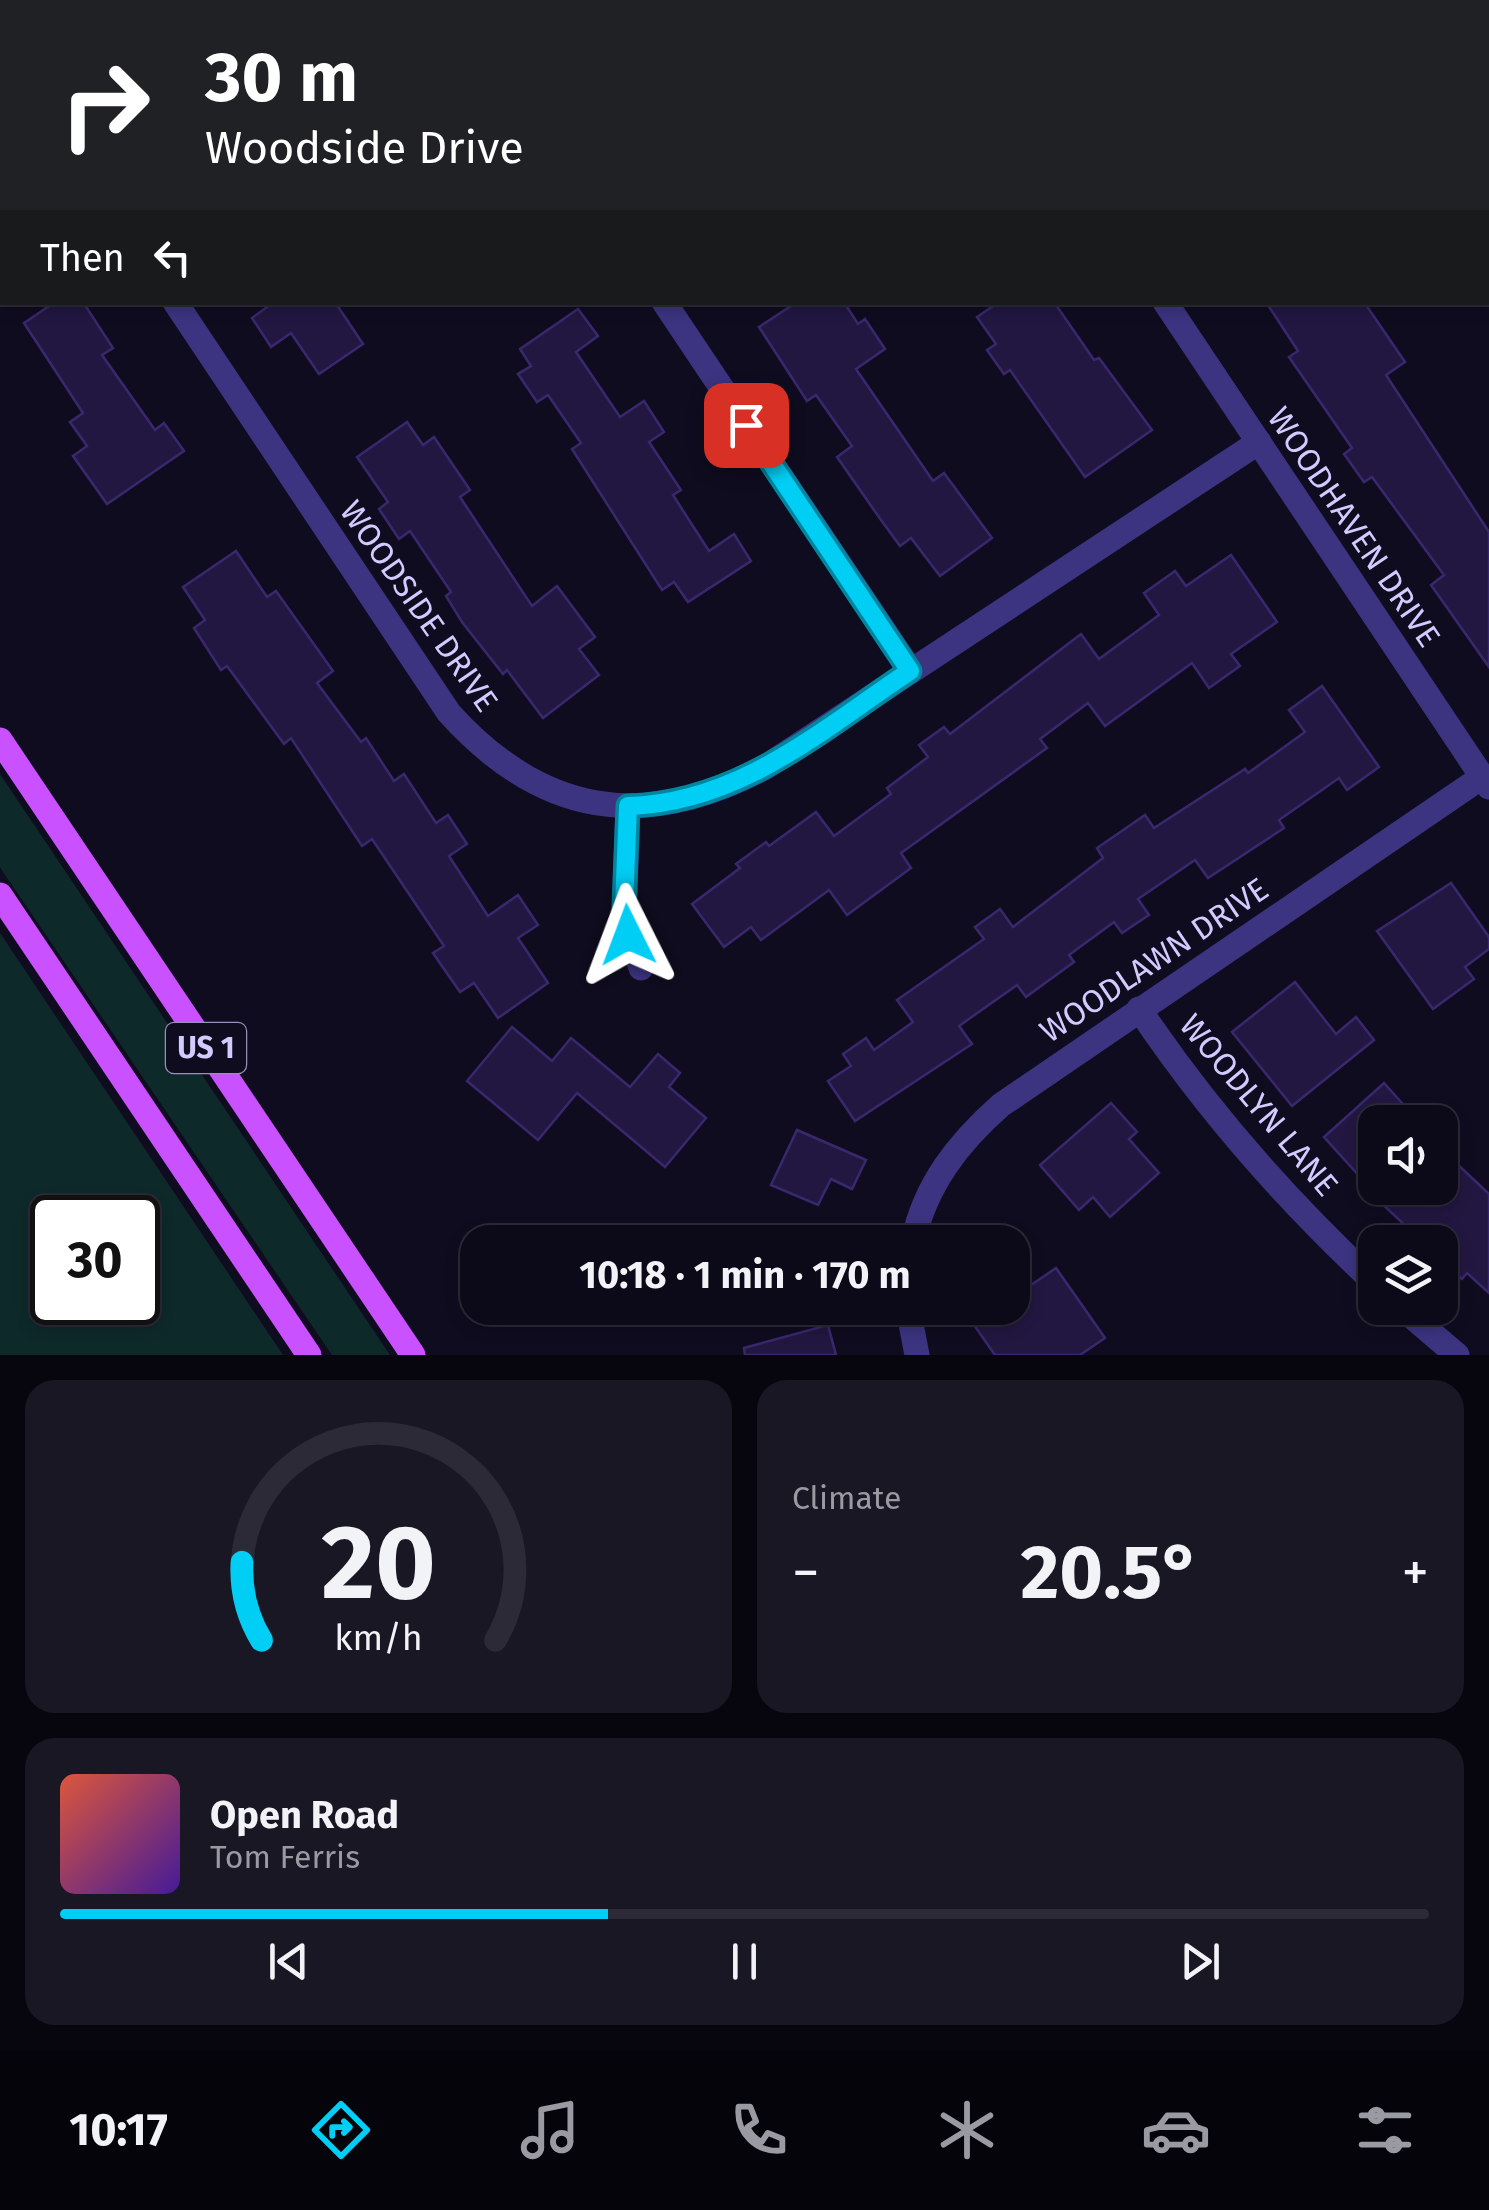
<!DOCTYPE html>
<meta charset="utf-8">
<style>
:root{--surface:#0c0918;--page:#1a1725;--text:#f1f3f6;--muted:#9a9aa2;--line:#2c2a37;--accent:#00cef5}
body{margin:0;font-family:"Fira Sans",sans-serif;background:var(--page);color:var(--text);height:100vh;display:flex;flex-direction:column;font-size:38px;white-space:nowrap}
*{box-sizing:border-box;margin:0}
p{font-size:32px;color:var(--muted)}
.icon{flex:none;width:55px;height:55px;fill:none;stroke:currentColor;stroke-width:2;stroke-linecap:round;stroke-linejoin:round}
.map{position:relative;height:1355px;overflow:hidden}
.details{display:flex;flex-direction:column;gap:25px;padding:25px;background:#07050d;flex:1}
.details>*{flex:none}
.top-card{position:absolute;left:0px;top:0px;width:1490px;height:305px;box-shadow:0 5px 15px #0003,0 0 0 2px var(--line);background:#202124;color:#fff;overflow:hidden}
.buttons{position:absolute;left:1358px;top:1105px;display:grid;gap:20px}
.buttons a{display:grid;place-items:center;width:100px;height:100px;border-radius:20px;background:var(--surface);box-shadow:0 5px 15px #0003,0 0 0 2px var(--line);font-size:50px}
.speed{position:absolute;left:30px;top:1195px;display:flex;gap:20px;font-size:50px;font-weight:700;text-align:center}
.speed>*{display:grid;place-content:center;width:130px;height:130px;border-radius:50%;background:var(--surface);box-shadow:0 5px 15px #0003,0 0 0 2px var(--line);line-height:1}
.speed .limit{border:5px solid #111;border-radius:15px;background:#fff;color:#111}
.pin{position:absolute;display:grid;place-items:center;width:85px;height:85px;color:#fff;margin:-42px;border-radius:20px;box-shadow:0 5px 15px #0006}
.me{position:absolute;width:110px;margin:-55px;rotate:357deg;stroke-linejoin:round;filter:drop-shadow(0 0 8px #0008)}
.turn{display:flex;align-items:center;gap:35px;height:210px;padding:0 40px;font-size:45px}
.turn .icon{width:130px;height:130px;stroke-width:2.5}
.turn b{display:block;font-size:70px;line-height:85px}
.then{display:flex;align-items:center;height:95px;padding:0 40px;background:#0003;gap:20px;font-size:38px}
.big{font-size:75px;font-weight:700;line-height:1.1}
.details .card{flex:1;display:flex;flex-direction:column;justify-content:center;gap:15px;min-width:0;padding:0 35px;border-radius:30px;background:var(--page)}
.details .dial{align-items:center;gap:0}
.dial svg{height:260px;overflow:visible;fill:none;stroke:var(--line);stroke-width:7;stroke-linecap:round;text-anchor:middle}
.dial text{fill:var(--text);stroke:none}
.song{display:flex;align-items:center;gap:30px}
.cover{width:120px;height:120px;border-radius:15px;background:linear-gradient(135deg,hsl(10 70% 55%),hsl(260 70% 35%))}
.played{height:10px;border-radius:5px;background:linear-gradient(90deg,var(--accent) 40%,var(--line) 40%)}
.keys{display:flex;justify-content:space-around;direction:ltr}
.heat{display:flex;justify-content:space-between;align-items:center;font-size:55px;direction:ltr}
.details .tiles{flex:1;display:grid;gap:25px;grid-template-columns:1fr 1fr}
.card:last-child{grid-column:span 2}
.trip{position:absolute;left:460px;top:1225px;width:570px;height:100px;border-radius:30px;background:var(--surface);box-shadow:0 5px 15px #0003,0 0 0 2px var(--line);font-weight:700;line-height:100px;text-align:center}
.menu{display:flex;height:160px;justify-content:space-around;align-items:center;background:#05040a;color:var(--muted)}
.menu .icon{width:70px;height:70px}
.menu .current{color:var(--accent)}
.menu b{font-size:45px;color:var(--text)}
.map>svg:first-child{display:block}
.green{fill:#0e292a;fill-rule:evenodd}
.building{fill:#221741;stroke:#3a286e;stroke-width:2.5}
.lines{fill:none;stroke-linecap:round;stroke-linejoin:round}
.street{stroke:#3c3481;stroke-width:25}
.primary{stroke:#c951ff;stroke-width:25}
.route-casing{stroke:#00869f;stroke-width:25}
.route{stroke:#00cef5;stroke-width:18}
.labels{text-anchor:middle;stroke-width:10;stroke-linejoin:round;paint-order:stroke}
.shield{fill:#100c20;stroke:#9891bc;stroke-width:2.5}
.shield-label{font-size:30px;font-weight:bold;fill:#d3caff}
.street-label{font-size:32px;fill:#d3caff;stroke:#100c20}
</style>
<div class="map">
<svg width="1489" height="1355" viewBox="0 0 1489 1355">
<rect width="100%" height="100%" fill="#100c20"/>
<g class="green">
<polygon points="0,774 390,1355 332,1355 3,872 0,867"/>
<path d="M0,933l283,422h-283zM52,1218h86v84h-86z"/>
</g>
<g class="building">
<polygon points="55,302 83,302 113,348 102,355 155,430 164,423 184,451 107,504 73,456 87,446 70,422 83,413 24,323"/>
<polygon points="274,302 335,302 363,344 319,374 291,333 271,347 252,318"/>
<polygon points="797,302 844,302 858,324 865,319 885,349 856,369 933,481 944,473 992,538 940,576 911,538 900,546 881,520 837,457 852,446 816,395 807,401 759,327"/>
<polygon points="999,302 1054,302 1094,360 1099,358 1152,430 1085,477 1010,370 1004,374 987,350 996,344 977,317"/>
<polygon points="1266,302 1364,302 1405,362 1386,375 1489,532 1489,667 1431,585 1444,575 1372,477 1364,482 1344,454 1352,448 1289,357 1298,351"/>
<polygon points="578,309 598,336 576,352 620,417 644,401 664,432 649,442 681,490 673,495 709,551 734,534 751,561 688,602 674,582 662,590 572,449 581,443 548,395 537,402 518,374 531,366 520,349"/>
<polygon points="407,422 423,445 434,437 470,490 460,497 532,606 557,586 595,637 579,649 599,675 543,718 507,670 503,674 462,622 446,596 451,592 410,531 399,539 379,509 388,502 357,457"/>
<polygon points="236,551 267,597 276,591 333,671 317,683 361,742 366,738 394,781 404,774 436,823 448,815 467,844 449,856 488,916 518,895 538,925 518,938 548,983 498,1018 474,983 460,992 433,953 444,946 372,839 362,846 291,738 284,744 227,666 221,670 194,628 205,620 183,587"/>
<polygon points="1231,555 1277,622 1231,654 1240,666 1209,688 1192,663 1105,726 1088,703 1040,739 1047,748 901,853 911,868 847,915 829,890 761,940 751,927 724,947 692,904 740,868 736,864 766,842 769,846 816,812 834,836 891,794 887,788 928,757 919,745 944,727 950,734 1081,634 1099,659 1159,615 1144,593 1175,571 1186,586"/>
<polygon points="1322,686 1379,767 1347,790 1339,778 1279,820 1284,828 1208,878 1195,860 1138,899 1149,915 1122,933 1114,922 1069,955 1074,962 1026,997 1017,985 959,1026 972,1044 855,1121 828,1081 851,1066 843,1054 866,1038 874,1050 913,1022 897,1000 984,939 975,927 1000,909 1013,927 1103,858 1097,848 1145,815 1154,828 1245,769 1248,773 1305,732 1289,710"/>
<polygon points="1451,883 1489,937 1489,949 1465,967 1474,979 1433,1009 1377,931"/>
<polygon points="1295,982 1336,1034 1356,1017 1374,1040 1292,1106 1232,1032"/>
<polygon points="512,1027 552,1061 571,1038 630,1087 658,1054 680,1073 669,1087 706,1118 665,1167 577,1093 538,1140 467,1081"/>
<polygon points="1384,1083 1419,1122 1375,1122 1375,1188 1440,1188 1440,1173 1453,1160 1489,1194 1489,1293 1467,1273 1462,1279 1440,1259 1440,1242 1423,1242 1365,1188 1370,1188 1324,1137"/>
<polygon points="1111,1103 1137,1132 1129,1139 1159,1173 1110,1217 1093,1197 1079,1210 1040,1165"/>
<polygon points="797,1130 866,1160 852,1189 831,1179 818,1205 771,1185"/>
<polygon points="1056,1268 1105,1338 1080,1355 995,1355 962,1308 1012,1308 1012,1298"/>
<polygon points="828,1325 836,1355 745,1355 744,1348"/>
</g>
<g class="lines">
<g class="street">
<polyline points="461,0 462,2"/>
<polyline points="962,0 963,2"/>
<polyline points="1460,0 1461,2"/>
<polyline points="0,37 2,41"/>
<polyline points="1488,42 1489,44"/>
<path d="M175,302l274,411c92,102 194,119 315,55l495,-326"/>
<polyline points="664,302 911,671"/>
<polyline points="1165,302 1489,787"/>
<polyline points="628,807 624,921 641,968"/>
<path d="M1139,1009c67,100 148,192 236,274"/>
<path d="M913,1242c12,-57 45,-99 88,-137l481,-328"/>
<polyline points="908,1308 917,1355"/>
<polyline points="1402,1308 1457,1355"/>
</g>
<g class="primary">
<polyline points="0,740 413,1355"/>
<polyline points="0,895 309,1355"/>
</g>
</g>
<g class="lines">
<defs>
<path id="route" d="M628,935l-4,-29 4,-100c112,-3 193,-76 282,-135l-164,-246"/>
</defs>
<use href="#route" class="route-casing"/>
<use href="#route" class="route"/>
</g>
<g class="labels">
<rect class="shield" x="166" y="1023" width="80" height="50" rx="8"/>
<g class="shield-label">
<text x="206" y="1058">US 1</text>
</g>
<g class="street-label">
<text transform="translate(1354 527) rotate(56)" y="11">WOODHAVEN DRIVE</text>
<text transform="translate(419 606) rotate(55)" y="11">WOODSIDE DRIVE</text>
<text transform="translate(1154 960) rotate(-34)" y="11">WOODLAWN DRIVE</text>
<text transform="translate(1259 1105) rotate(50)" y="11">WOODLYN LANE</text>
</g>
</g>
</svg>
<div class="buttons">
<a><svg class="icon" aria-label="sound" viewBox="0 0 24 24"><path d="M4 9h4l5-4v14l-5-4H4zM17 9q2 3 0 6"/></svg></a>
<a><svg class="icon" aria-label="layers" viewBox="0 0 24 24"><path d="M12 4l9 5-9 5-9-5zM3 14l9 5 9-5"/></svg></a>
</div>
<div class="speed"><div class="limit">30</div></div>
<div class="pin" style="left:746px;top:425px;background:#d93025"><svg class="icon" aria-label="arrive" viewBox="0 0 24 24"><path d="M6 21V4h12l-3 4 3 4H6"/></svg></div>
<svg class="me" style="left:628px;top:935px" viewBox="-20 -20 40 40"><path d="M0-17L14 15 0 8-14 15z" fill="#00cef5" stroke="#fff" stroke-width="4"/></svg>
<div class="trip">10:18 · 1 min · 170 m</div>
<div class="top-card">
<div class="turn"><svg class="icon" aria-label="right" viewBox="0 0 24 24"><path d="M7 20v-9h11M14 6l5 5-5 5"/></svg><div><b>30 m</b>Woodside Drive</div></div>
<div class="then">Then<svg class="icon" aria-label="left" viewBox="0 0 24 24"><path d="M17 20v-9H6M10 6l-5 5 5 5"/></svg></div>
</div>
</div>
<section class="details">
<div class="tiles">
<div class="card dial"><svg viewBox="0 0 100 80">
<path d="M14 69A42 42 0 1 1 86 69"/>
<path d="M14 69A42 42 0 0 1 8 45" stroke="#00cef5"/>
<text x="50" y="56" font-size="32" font-weight="700">20</text>
<text x="50" y="72" font-size="11">km/h</text>
</svg></div>
<div class="card"><p>Climate</p>
<div class="heat"><a>−</a><b class="big">20.5°</b><a>+</a></div>
</div>
<div class="card">
<div class="song"><i class="cover"></i><div><b>Open Road</b><p>Tom Ferris</p></div></div>
<div class="played"></div>
<div class="keys"><svg class="icon" aria-label="previous" viewBox="0 0 24 24"><path d="M18 5L8 12l10 7zM5 5v14"/></svg><svg class="icon" aria-label="pause" viewBox="0 0 24 24"><path d="M8 5v14M16 5v14"/></svg><svg class="icon" aria-label="next" viewBox="0 0 24 24"><path d="M6 5l10 7-10 7zM19 5v14"/></svg></div>
</div>
</div>
</section>
<nav class="menu">
<b>10:17</b>
<svg class="icon current" aria-label="directions" viewBox="0 0 24 24"><path d="M12 3l9 9-9 9-9-9zM9 14v-3h6M13 9l2 2-2 2"/></svg>
<svg class="icon" aria-label="music" viewBox="0 0 24 24"><path d="M9 18V5l10-2v13"/><circle cx="6" cy="18" r="3"/><circle cx="16" cy="16" r="3"/></svg>
<svg class="icon" aria-label="phone" viewBox="0 0 24 24"><path d="M5 4h4l2 5-3 2q2 4 5 5l2-3 5 2v4C11 20 4 13 5 4z"/></svg>
<svg class="icon" aria-label="climate" viewBox="0 0 24 24"><path d="M12 3v18M4 7l16 10M4 17L20 7"/></svg>
<svg class="icon" aria-label="car" viewBox="0 0 24 24"><path d="M5 17H2v-5l4-1 3-4h7l3 4 3 1v5h-3M9 17h6M6 11h13"/><circle cx="7" cy="17" r="2"/><circle cx="17" cy="17" r="2"/></svg>
<svg class="icon" aria-label="filters" viewBox="0 0 24 24"><path d="M4 7h16M4 17h16"/><circle cx="9" cy="7" r="2"/><circle cx="15" cy="17" r="2"/></svg>
</nav>
